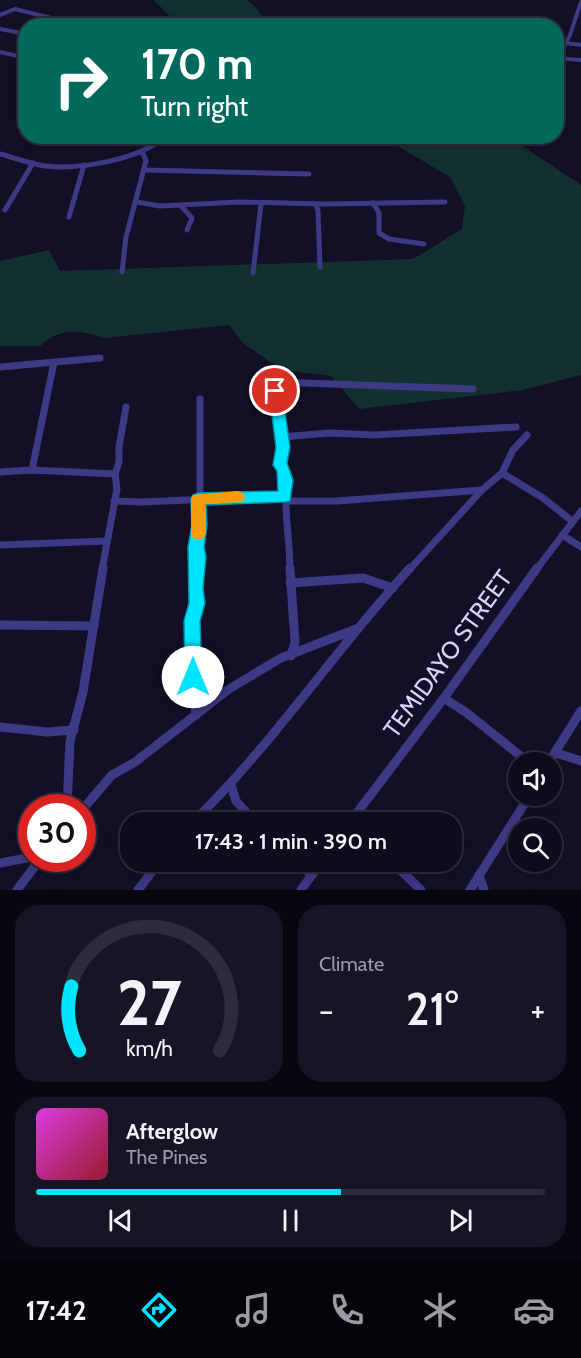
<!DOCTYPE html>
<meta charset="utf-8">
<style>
:root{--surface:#0e0b1c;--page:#171425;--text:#f1f3f6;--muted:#9b9ba3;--line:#2e2b3b;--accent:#00e5ff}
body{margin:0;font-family:Cabin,sans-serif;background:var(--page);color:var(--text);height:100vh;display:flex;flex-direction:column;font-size:22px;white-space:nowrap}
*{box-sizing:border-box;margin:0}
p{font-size:20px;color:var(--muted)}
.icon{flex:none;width:33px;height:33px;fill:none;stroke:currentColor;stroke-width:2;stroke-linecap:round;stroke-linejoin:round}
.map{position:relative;height:890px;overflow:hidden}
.sheet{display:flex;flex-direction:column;gap:15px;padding:15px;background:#08060f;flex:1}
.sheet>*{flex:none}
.banner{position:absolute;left:18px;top:18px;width:546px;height:126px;border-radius:24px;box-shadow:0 3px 15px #0003,0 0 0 2px var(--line);background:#00695c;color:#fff;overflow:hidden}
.tools{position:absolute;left:508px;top:752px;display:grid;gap:12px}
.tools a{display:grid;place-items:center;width:54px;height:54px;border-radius:50%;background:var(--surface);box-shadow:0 3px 15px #0003,0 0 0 2px var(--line);font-size:30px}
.speed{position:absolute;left:18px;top:794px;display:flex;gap:12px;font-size:30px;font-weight:700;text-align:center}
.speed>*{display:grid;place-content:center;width:78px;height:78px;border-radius:50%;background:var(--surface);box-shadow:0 3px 15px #0003,0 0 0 2px var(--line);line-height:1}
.speed .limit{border:9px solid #d22;background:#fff;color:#111}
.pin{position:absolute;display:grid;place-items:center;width:51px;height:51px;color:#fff;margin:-26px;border:3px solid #fff;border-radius:50%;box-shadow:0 2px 6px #0007}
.me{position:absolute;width:66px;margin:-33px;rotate:0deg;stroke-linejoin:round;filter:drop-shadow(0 0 4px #0008)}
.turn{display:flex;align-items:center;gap:21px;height:126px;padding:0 24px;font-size:27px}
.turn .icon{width:78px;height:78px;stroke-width:2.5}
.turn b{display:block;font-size:42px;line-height:51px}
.big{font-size:45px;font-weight:600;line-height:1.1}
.sheet .widget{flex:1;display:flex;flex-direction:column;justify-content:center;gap:9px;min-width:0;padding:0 21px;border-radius:24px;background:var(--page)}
.sheet .dial{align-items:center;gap:0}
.dial svg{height:156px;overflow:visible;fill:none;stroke:var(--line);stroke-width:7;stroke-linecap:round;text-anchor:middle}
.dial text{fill:var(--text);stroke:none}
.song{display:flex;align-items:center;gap:18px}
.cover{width:72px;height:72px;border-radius:9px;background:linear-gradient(135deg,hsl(300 70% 55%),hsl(350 70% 35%))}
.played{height:6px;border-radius:3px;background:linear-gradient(90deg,var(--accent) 60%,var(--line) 60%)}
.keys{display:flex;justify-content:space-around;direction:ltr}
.heat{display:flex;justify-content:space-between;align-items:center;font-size:33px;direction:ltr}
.sheet .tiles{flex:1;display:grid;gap:15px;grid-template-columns:1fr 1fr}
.widget:last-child{grid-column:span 2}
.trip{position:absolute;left:120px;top:812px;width:342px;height:60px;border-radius:24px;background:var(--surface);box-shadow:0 3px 15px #0003,0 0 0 2px var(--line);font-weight:600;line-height:60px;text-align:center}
.tabs{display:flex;height:96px;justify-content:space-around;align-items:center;background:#06040b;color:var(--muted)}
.tabs .icon{width:42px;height:42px}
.tabs .current{color:var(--accent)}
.tabs b{font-size:27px;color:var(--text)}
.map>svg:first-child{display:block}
.green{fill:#12302f}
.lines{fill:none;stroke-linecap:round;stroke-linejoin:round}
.street-far3{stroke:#3d3a85;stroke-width:4}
.street-far2{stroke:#3d3a85;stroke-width:5}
.street-far1{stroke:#3d3a85;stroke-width:7}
.street{stroke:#3d3a85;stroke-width:9}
.route{fill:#00e5ff;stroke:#0095a6;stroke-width:1.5}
.slow{fill:#f59e0b}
.labels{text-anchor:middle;stroke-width:6;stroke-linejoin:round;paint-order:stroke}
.near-street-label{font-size:24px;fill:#d9d4ff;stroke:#130f26}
</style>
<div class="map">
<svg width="581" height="890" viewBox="0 0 581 890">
<rect width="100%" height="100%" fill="#130f26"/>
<g class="green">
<path d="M154,0h92c11,5 14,18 27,25h-95z"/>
<path d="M382,137h127l72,48v190l-59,15 -163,19 -28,-33 -49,-6 -39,-27 -14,-18 -125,13c-24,-9 -45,-10 -64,8h-40v-85l49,-11 11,21 353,-12 49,-30 3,-23 -15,-29z"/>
</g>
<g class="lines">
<g class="street-far3">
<polyline points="0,15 15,9 83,26"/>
<polyline points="0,29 26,34"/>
<polyline points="566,43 581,45"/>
<polyline points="0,52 26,58"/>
<polyline points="556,58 581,60"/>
<polyline points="559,58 570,35 581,2"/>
<polyline points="126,136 127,141"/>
<polyline points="160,141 166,136"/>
<polyline points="314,141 388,140"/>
</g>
<g class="street-far2">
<polyline points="127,139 131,142 160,143 388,140"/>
<path d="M0,154c15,4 30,10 45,12 33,4 91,-6 117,-27"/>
<polyline points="144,170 309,174"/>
<polyline points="137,202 160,206 239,202 324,204 445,202"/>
<polyline points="373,203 379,213 379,233 389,239 424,244"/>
<polyline points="315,204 318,210 320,267"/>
<polyline points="181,206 192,218 187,230"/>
<polyline points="5,210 33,163"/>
<polyline points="69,217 84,165"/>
<polyline points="122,272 126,237 146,161 142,151"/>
<polyline points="253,273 261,204"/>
</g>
<g class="street-far1">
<polyline points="0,367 100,358"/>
<polyline points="279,370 275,391 283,447 280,465 286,480 285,497"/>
<polyline points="276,382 473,389"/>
<polyline points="281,437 330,433 374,435 516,427"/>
<polyline points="32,470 54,362"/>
<polyline points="0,472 32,470 115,474"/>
<polyline points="502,473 543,498 572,521"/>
<polyline points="114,501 141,502 276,496 285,497 286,501 337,501 482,490 502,473 513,450 527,435"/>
<path d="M286,501c0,23 4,45 4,69"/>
<polyline points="562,535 581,547"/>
<polyline points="0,545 107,541"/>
<polyline points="102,570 117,489 115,474 119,462 119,447 126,407"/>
<polyline points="196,570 196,547 200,525 200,399"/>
<polyline points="409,570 482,490"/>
<polyline points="536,570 581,511"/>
</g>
<g class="street">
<polyline points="290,568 295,642 291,656"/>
<polyline points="290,583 363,578 393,588"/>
<polyline points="0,625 94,626"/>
<polyline points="444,698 467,713 528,762"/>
<polyline points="196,715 193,693 192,621 197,603 196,568"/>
<polyline points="0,727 47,732 74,730"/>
<polyline points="556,753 581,761"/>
<polyline points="549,762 581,711"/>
<polyline points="231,785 236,801 255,822"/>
<polyline points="67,807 70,741 83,692 103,568"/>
<polyline points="82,810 112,775 135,762 229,689 281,658 356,629"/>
<path d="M193,822c80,-78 142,-172 217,-254"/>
<polyline points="350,822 444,698 537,568"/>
<polyline points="296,861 312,875"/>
<polyline points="391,861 421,890"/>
<polyline points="0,863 32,857"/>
<polyline points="479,875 484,890"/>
<polyline points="17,890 41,858"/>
<polyline points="138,890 160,861"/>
<polyline points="301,890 322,861"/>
<polyline points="470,890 530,795"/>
</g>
</g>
<polygon class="route" points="275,386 282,391 290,447 287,463 293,480 290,501 285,502 206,505 207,525 204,547 206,557 203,588 205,603 200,621 202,677 199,683 193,685 187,683 185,677 184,621 189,603 188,547 192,525 191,499 193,495 198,493 278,491 277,471 273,465 276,447 269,391"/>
<polygon class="slow" points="238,491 243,493 245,497 243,502 205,504 206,534 204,538 198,540 193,538 191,534 191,499 193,495"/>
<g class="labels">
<g class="near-street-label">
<text transform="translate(448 654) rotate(-54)" y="8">TEMIDAYO STREET</text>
</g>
</g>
</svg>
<div class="tools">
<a><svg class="icon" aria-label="sound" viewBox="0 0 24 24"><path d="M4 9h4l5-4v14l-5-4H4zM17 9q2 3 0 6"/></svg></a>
<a><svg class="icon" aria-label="search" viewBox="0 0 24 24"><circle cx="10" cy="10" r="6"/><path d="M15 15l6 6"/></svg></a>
</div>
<div class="speed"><div class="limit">30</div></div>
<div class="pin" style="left:275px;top:391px;background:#d93025"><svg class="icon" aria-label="arrive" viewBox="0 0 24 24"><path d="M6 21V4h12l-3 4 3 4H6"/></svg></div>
<svg class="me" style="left:193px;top:677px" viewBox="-20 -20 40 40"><circle r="19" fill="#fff"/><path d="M0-13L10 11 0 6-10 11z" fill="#00e5ff"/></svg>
<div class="trip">17:43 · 1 min · 390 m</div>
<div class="banner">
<div class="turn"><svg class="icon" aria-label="right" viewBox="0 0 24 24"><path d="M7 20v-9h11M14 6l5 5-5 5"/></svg><div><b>170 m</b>Turn right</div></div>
</div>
</div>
<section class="sheet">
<div class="tiles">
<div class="widget dial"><svg viewBox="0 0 100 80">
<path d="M14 69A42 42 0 1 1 86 69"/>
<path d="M14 69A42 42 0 0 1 10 36" stroke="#00e5ff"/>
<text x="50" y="56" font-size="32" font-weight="700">27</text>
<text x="50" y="72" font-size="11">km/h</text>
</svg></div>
<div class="widget"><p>Climate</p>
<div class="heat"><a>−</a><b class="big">21°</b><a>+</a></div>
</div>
<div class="widget">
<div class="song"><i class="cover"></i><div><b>Afterglow</b><p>The Pines</p></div></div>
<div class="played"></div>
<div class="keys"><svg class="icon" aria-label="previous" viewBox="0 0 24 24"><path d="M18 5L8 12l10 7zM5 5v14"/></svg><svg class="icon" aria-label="pause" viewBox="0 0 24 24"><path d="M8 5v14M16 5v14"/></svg><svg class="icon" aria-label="next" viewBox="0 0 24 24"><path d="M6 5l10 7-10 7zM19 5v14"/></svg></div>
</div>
</div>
</section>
<nav class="tabs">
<b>17:42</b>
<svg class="icon current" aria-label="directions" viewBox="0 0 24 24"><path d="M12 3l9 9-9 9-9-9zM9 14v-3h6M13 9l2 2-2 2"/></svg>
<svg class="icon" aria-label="music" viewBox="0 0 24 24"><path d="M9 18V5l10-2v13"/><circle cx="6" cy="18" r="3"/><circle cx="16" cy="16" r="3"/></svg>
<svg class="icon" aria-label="phone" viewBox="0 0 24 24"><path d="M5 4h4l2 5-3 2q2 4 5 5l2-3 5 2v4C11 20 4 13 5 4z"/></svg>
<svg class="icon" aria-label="climate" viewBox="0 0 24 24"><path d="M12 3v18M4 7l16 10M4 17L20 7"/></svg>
<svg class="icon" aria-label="car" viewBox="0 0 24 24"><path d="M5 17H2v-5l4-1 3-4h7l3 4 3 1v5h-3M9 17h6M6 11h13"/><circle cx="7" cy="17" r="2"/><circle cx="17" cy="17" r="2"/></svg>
</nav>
